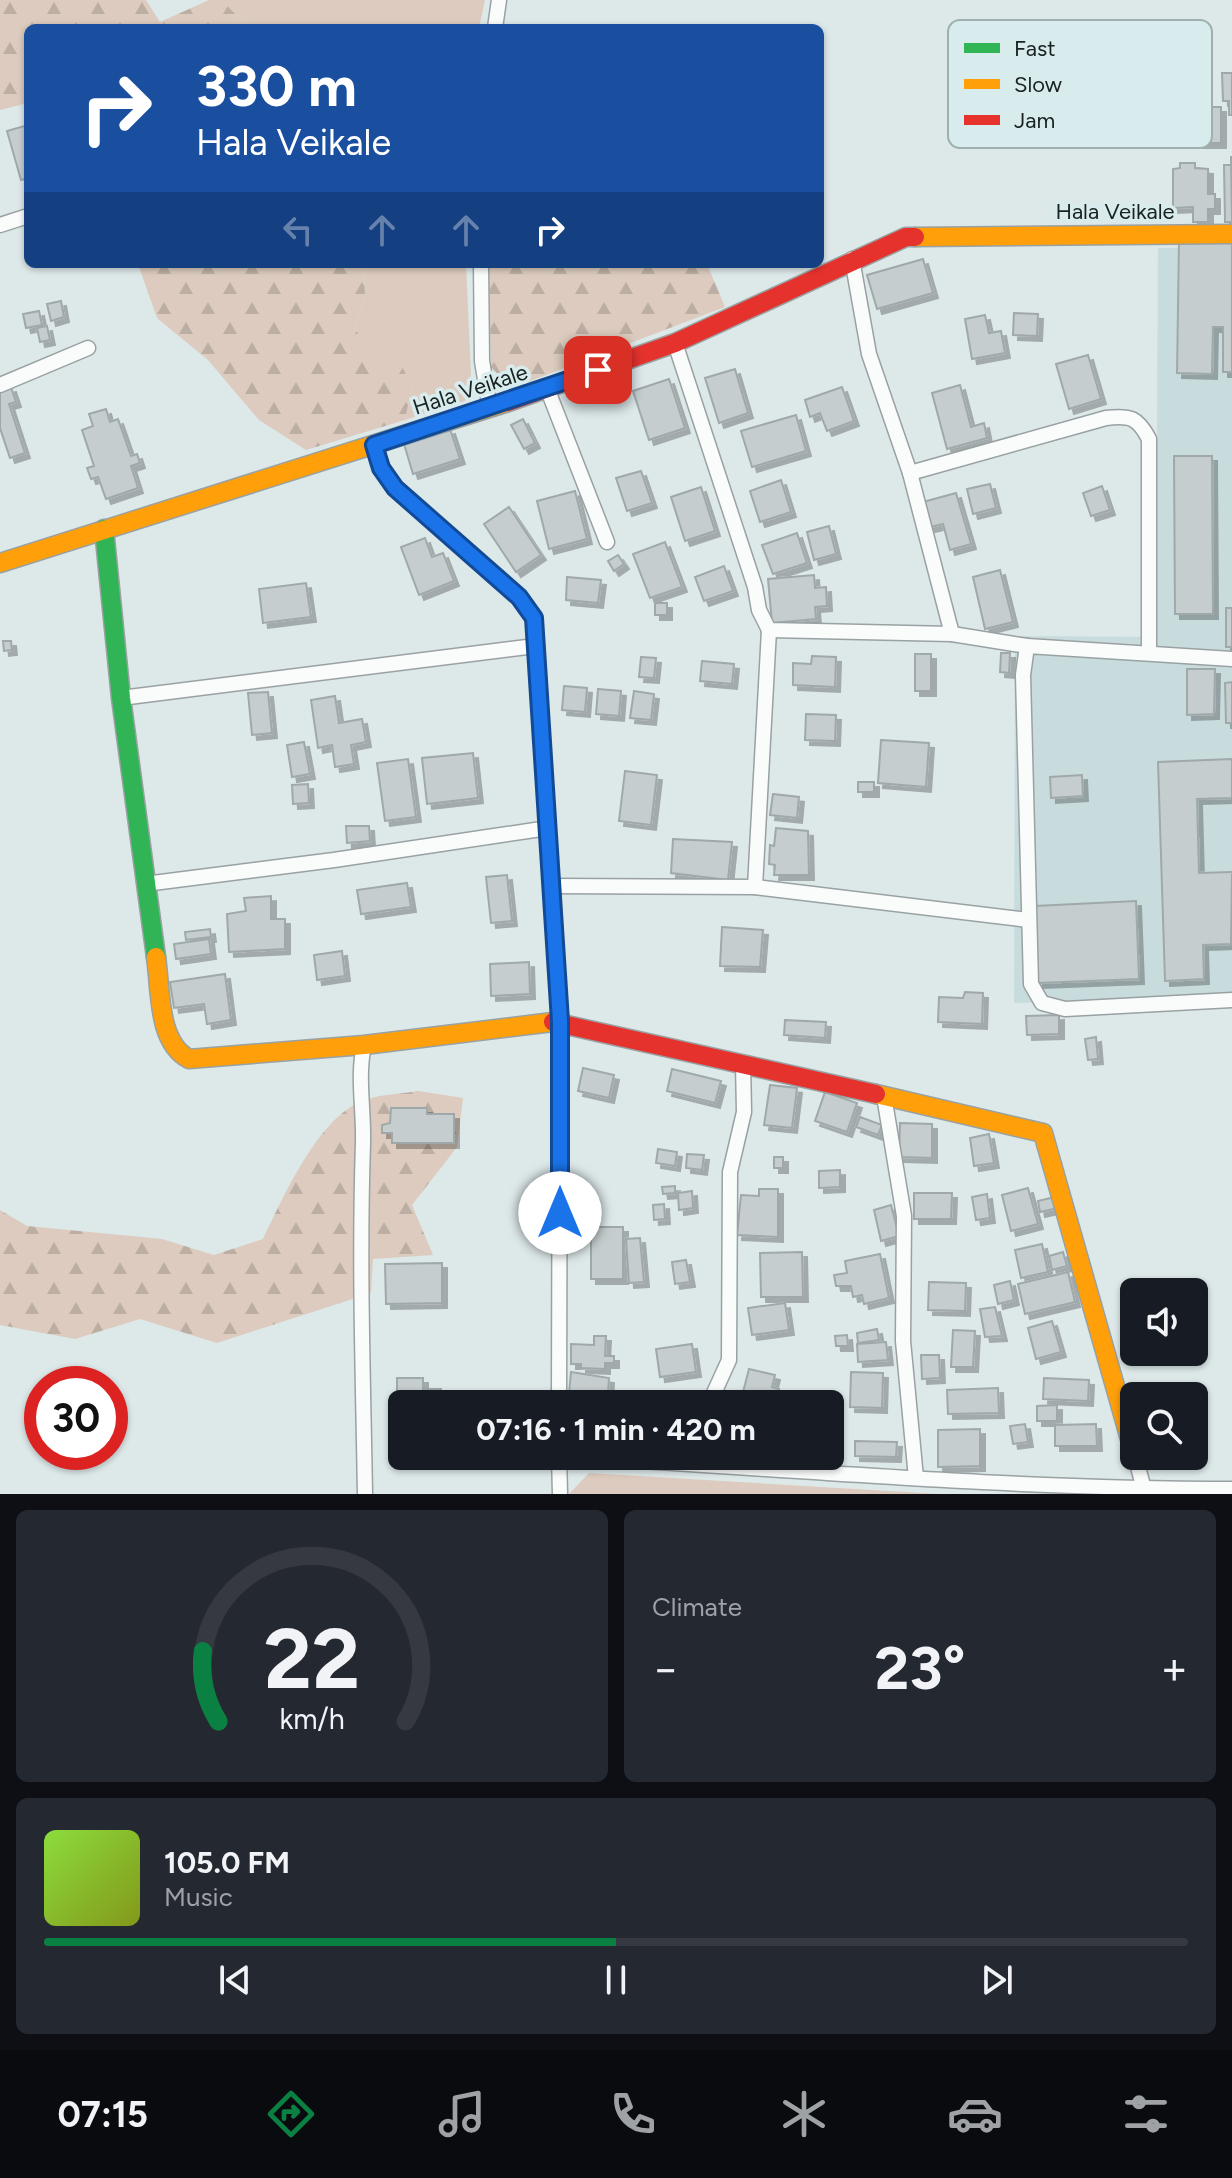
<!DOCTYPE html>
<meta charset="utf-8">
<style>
:root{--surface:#171b24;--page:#242831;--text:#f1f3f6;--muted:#9ea1a6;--line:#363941;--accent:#0b8043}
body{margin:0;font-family:Figtree,sans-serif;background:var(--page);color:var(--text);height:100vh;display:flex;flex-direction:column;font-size:30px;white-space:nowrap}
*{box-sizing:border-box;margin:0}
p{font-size:26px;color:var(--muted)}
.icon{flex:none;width:44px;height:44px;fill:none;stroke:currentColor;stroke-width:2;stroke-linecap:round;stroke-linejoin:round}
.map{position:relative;height:1494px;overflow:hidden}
.details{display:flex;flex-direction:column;gap:16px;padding:16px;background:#0d0f14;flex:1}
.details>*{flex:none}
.banner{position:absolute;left:24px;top:24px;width:800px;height:244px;border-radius:12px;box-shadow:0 2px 6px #0004;background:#1a4fa0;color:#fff;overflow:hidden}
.fabs{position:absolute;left:1120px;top:1278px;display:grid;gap:16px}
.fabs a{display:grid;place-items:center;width:88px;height:88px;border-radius:12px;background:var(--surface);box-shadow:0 2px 6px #0004;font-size:40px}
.speed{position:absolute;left:24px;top:1366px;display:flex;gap:16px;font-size:40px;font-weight:700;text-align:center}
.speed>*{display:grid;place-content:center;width:104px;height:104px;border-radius:50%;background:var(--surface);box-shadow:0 2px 6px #0004;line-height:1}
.speed .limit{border:12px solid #d22;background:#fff;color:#111}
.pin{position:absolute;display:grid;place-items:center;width:68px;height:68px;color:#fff;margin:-34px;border-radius:16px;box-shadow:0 4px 12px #0006}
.me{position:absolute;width:88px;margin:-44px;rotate:0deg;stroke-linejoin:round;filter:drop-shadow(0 0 6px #0008)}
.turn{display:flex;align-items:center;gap:28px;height:168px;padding:0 40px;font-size:36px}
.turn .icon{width:104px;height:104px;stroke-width:2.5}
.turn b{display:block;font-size:56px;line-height:68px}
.lanes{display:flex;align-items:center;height:76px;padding:0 40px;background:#0003;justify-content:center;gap:40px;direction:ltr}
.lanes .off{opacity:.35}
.big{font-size:60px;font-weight:700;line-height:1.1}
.details .card{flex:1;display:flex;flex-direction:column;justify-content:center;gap:12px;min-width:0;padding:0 28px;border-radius:12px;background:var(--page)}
.details .dial{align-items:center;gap:0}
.dial svg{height:208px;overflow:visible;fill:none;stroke:var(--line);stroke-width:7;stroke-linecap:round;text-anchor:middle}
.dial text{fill:var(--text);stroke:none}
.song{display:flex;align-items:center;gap:24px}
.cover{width:96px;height:96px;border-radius:12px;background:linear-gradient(135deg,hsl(90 70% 55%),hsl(70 70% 35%))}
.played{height:8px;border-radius:4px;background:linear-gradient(90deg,var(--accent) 50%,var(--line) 50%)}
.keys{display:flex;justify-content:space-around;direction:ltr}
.heat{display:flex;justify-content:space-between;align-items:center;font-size:44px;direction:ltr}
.details .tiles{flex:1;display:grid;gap:16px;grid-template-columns:1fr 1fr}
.card:last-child{grid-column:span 2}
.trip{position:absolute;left:388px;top:1390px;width:456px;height:80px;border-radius:12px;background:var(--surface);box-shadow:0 2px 6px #0004;font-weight:700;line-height:80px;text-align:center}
.tabs{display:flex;height:128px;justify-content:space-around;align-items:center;background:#090b0e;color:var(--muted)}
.tabs .icon{width:56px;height:56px}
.tabs .on{color:var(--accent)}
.tabs b{font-size:36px;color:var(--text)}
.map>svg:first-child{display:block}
.built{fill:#c8dcde}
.grass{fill:#dccbbe}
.forest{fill:url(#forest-firs)}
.building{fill:#c5cdce;stroke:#a0a9aa;stroke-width:2;filter:url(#shadow)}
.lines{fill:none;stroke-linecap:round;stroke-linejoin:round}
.street-casing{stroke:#99a1a2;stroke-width:17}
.fast-casing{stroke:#99a1a2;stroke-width:21}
.slow-casing{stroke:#99a1a2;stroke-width:21}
.jam-casing{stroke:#99a1a2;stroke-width:21}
.street{stroke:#fafcfc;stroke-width:14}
.fast{stroke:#30b455;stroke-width:18}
.slow{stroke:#ff9f0a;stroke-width:18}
.jam{stroke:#e5322d;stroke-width:18}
.route-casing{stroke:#114b97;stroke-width:20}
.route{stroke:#1a73e8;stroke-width:14}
.labels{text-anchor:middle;stroke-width:7;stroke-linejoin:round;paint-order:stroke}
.street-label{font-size:22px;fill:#192121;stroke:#d8ecee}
.key{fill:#d8ecee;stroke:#9fafb0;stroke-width:2}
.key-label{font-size:22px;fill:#192121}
</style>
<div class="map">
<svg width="1232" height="1494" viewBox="0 0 1232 1494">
<defs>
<pattern id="forest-firs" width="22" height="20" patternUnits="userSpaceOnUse" patternTransform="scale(2)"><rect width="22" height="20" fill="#dccbbe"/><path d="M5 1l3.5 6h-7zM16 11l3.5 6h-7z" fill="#bcaea3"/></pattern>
<filter id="shadow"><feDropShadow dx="5" dy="5" stdDeviation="0" flood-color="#0004"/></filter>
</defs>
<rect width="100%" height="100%" fill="#dde8e9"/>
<polygon class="built" points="1232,247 1232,996 1014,1003 1015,636 1156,637 1158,248"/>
<g class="grass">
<polygon points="221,0 485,0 479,28 250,28"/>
<polygon points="364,264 466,264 471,374 465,401 405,420 412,386 371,355 354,327 365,297"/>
<polygon points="589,1473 939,1494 569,1494"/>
</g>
<g class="forest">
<polygon points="0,0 146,0 160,22 209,0 221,0 250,28 28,28 28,103 0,110"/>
<polygon points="138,264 364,264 365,297 354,327 371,355 400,363 412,386 405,420 306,450 259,420 208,360 157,318"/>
<polygon points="489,264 707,264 725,307 525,383 505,382 491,367"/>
<path d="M418,1091l45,7 -6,49 -45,58 21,50 -60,4 -2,34 -154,50 -77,-24 -65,20 -75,-14v-115l27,16 135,13 52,16 49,-16c20,-41 57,-127 105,-140 16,-5 34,-5 50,-8z"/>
</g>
<g class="building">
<polygon points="1222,73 1232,73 1232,115 1229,115 1229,101 1223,101"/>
<rect x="1198" y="107" width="23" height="36"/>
<polygon points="28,125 28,178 21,180 7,131"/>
<polygon points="1231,156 1232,222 1225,222 1224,165 1231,165"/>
<polygon points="1180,163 1195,163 1195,168 1208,169 1208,194 1215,194 1215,209 1208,209 1208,222 1193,222 1193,207 1173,208 1173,169 1180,168"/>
<polygon points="1179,241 1232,242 1232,372 1223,372 1223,327 1213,327 1212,374 1177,373"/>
<polygon points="923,259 933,293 877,309 867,275"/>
<polygon points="61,301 64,317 51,321 47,304"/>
<polygon points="39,311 42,325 26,328 23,314"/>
<polygon points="1014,313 1038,314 1037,336 1013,335"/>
<polygon points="985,315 989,333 1001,331 1005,353 972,359 965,319"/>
<polygon points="47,326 50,340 40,342 37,328"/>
<polygon points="1088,355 1101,399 1069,409 1056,364"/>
<polygon points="735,369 748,413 719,423 705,378"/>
<polygon points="669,379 685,428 649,440 633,391"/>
<polygon points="960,385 971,427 984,423 987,438 947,449 932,393"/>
<polygon points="11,387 16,402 9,404 25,453 10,458 0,428 0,390"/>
<polygon points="842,387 854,421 827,431 820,413 810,417 805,400"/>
<polygon points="106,409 110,422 118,419 131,456 137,454 140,463 131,466 138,488 106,499 98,477 91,479 87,468 94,466 82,430 93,426 89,414"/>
<polygon points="796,415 806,451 752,467 741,431"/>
<polygon points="523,419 535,443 524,449 511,425"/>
<polygon points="450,429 460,459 413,474 404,444"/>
<polygon points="1174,456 1212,456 1213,614 1175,614"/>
<polygon points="641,471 652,503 627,511 616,478"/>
<polygon points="781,480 791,512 760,522 750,491"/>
<polygon points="990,484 996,508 973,514 967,489"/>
<polygon points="1102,486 1110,510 1091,516 1083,493"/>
<polygon points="701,487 715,531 685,541 671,497"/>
<polygon points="575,491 587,539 549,549 537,501"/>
<polygon points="956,493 971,544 950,550 943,524 930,527 923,502"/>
<polygon points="509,507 541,555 516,572 484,524"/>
<polygon points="829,526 836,554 814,560 807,532"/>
<polygon points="797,533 807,563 773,574 762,545"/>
<polygon points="425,538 432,557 443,553 454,581 419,595 401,547"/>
<polygon points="665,542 682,587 650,598 633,554"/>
<polygon points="618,555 624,564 614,571 608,561"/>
<polygon points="724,566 733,591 704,601 695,577"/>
<polygon points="1000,570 1013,622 985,629 973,577"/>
<polygon points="814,575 815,588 826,587 827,606 815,607 816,619 772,623 768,579"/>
<polygon points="567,577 601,580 598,603 566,600"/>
<polygon points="306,583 311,617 263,623 259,589"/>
<rect x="655" y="603" width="12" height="12"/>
<rect x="1226" y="608" width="6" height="39"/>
<polygon points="3,641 11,641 12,650 4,651"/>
<polygon points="1001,653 1010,653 1009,673 1000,672"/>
<rect x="915" y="654" width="16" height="37"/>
<polygon points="812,656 836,657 835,687 793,685 793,663 811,664"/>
<polygon points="641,657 656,658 654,678 639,677"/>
<polygon points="702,661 734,664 732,684 700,681"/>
<polygon points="1187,669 1215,669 1214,714 1187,715"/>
<polygon points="1232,682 1232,723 1226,723 1225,683"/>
<polygon points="564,686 587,688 585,712 562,710"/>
<polygon points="598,689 621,691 619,716 596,714"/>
<polygon points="634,691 654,694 651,720 630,718"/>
<polygon points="268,692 272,733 252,735 248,693"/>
<polygon points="335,696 339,723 362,719 366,742 351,745 354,764 335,767 332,745 318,748 311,700"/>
<polygon points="806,714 836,715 835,741 805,740"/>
<polygon points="881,740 929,743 926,787 878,783"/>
<polygon points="304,742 310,774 292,777 287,745"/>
<polygon points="473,753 478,798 427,804 422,758"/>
<polygon points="408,759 416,817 385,821 377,763"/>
<polygon points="1232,759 1232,798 1197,799 1199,873 1232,872 1231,944 1203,945 1204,979 1165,981 1158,762"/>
<polygon points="625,771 657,775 651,825 619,821"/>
<polygon points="1082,775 1083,796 1051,798 1050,777"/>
<rect x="858" y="782" width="16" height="10"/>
<polygon points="308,784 309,803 293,804 292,785"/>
<polygon points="773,794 799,797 797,818 770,815"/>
<polygon points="346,826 369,826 370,841 347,843"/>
<polygon points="776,828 808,831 809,875 774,875 775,865 769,864 770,845 774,846"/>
<polygon points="673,839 732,842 728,880 671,873"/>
<polygon points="507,875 512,921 491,923 486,877"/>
<polygon points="407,883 411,907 361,914 357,890"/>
<polygon points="271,896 271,919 285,919 285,949 229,952 227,914 246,911 244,898"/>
<polygon points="1136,901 1139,979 1038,983 1035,906"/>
<polygon points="722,927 763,930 760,967 720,966"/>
<polygon points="210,929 211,937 186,940 185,932"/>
<polygon points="209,939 211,954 176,959 174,944"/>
<polygon points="342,951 345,976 317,980 314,955"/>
<polygon points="529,962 530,994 491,996 490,964"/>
<polygon points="225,974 231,1020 207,1024 204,1004 174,1008 170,982"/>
<polygon points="965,992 983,993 982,1024 938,1022 939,997 963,998"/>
<polygon points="1059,1015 1059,1034 1027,1035 1026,1016"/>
<polygon points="785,1020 826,1022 825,1038 784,1035"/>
<polygon points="1096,1037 1098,1059 1088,1060 1085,1039"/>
<polygon points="583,1068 614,1075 609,1098 578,1091"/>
<polygon points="672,1069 721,1081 715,1103 667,1091"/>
<polygon points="770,1085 797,1088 792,1128 764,1125"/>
<polygon points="825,1092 857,1103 847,1132 815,1121"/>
<polygon points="391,1108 427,1108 427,1114 454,1114 454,1143 392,1143 392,1133 382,1133 382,1125 390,1123"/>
<polygon points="860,1117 882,1125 878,1135 856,1127"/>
<polygon points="900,1123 932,1124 932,1158 899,1157"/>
<polygon points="989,1134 994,1163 974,1166 970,1138"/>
<polygon points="658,1149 677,1152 675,1166 656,1163"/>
<polygon points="687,1154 704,1155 702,1170 686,1168"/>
<rect x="774" y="1157" width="9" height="11"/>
<polygon points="840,1170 840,1187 819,1188 819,1171"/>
<polygon points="675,1186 675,1193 663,1194 662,1187"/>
<polygon points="1028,1188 1038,1224 1011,1231 1002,1195"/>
<polygon points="759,1189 778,1189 778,1237 737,1235 741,1195 759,1196"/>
<polygon points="692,1191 693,1208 679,1210 678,1193"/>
<polygon points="914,1193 952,1193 951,1219 914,1219"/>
<polygon points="987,1194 990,1218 976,1220 972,1197"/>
<polygon points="1055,1197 1058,1208 1040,1212 1038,1201"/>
<polygon points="664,1204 665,1219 654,1220 653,1205"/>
<polygon points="891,1205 899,1236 881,1241 874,1210"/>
<rect x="591" y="1227" width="32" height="52"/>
<polygon points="640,1238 644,1282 629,1283 626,1239"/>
<polygon points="1042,1244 1048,1272 1021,1278 1015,1250"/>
<polygon points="802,1252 803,1297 761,1297 760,1253"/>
<polygon points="1063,1252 1067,1266 1052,1270 1049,1256"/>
<polygon points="880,1254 889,1298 864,1304 862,1295 853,1297 851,1286 836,1286 834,1275 847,1273 845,1261"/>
<polygon points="686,1260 690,1282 675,1284 672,1262"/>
<polygon points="442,1263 442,1303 386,1304 385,1264"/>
<polygon points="1068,1272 1075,1302 1025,1314 1018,1284"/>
<polygon points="1010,1281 1014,1300 998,1304 994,1285"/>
<polygon points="929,1282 966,1283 965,1311 928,1310"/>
<polygon points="785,1303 789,1330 752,1335 748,1308"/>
<polygon points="995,1307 1002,1336 985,1337 980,1309"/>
<polygon points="1052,1321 1061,1352 1036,1359 1028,1328"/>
<polygon points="877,1329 879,1340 858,1343 857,1333"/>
<polygon points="953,1330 975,1331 973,1367 951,1367"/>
<polygon points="847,1335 848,1346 836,1346 835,1336"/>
<polygon points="594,1336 606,1336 605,1356 614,1356 614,1363 605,1363 605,1369 581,1368 581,1364 571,1364 571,1344 594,1345"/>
<polygon points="886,1342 888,1360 858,1362 857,1344"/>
<polygon points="692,1344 696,1372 660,1377 656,1349"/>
<polygon points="921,1355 939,1355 940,1378 922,1379"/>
<polygon points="749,1369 775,1375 772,1387 779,1389 776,1400 743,1392"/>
<polygon points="571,1372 609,1378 608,1394 587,1392 586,1404 568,1404"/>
<polygon points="851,1372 883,1373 882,1408 850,1407"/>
<polygon points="397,1378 423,1378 423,1389 441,1389 441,1404 402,1404 402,1411 397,1411"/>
<polygon points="1044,1378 1089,1380 1088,1401 1043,1399"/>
<polygon points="998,1388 999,1413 948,1414 947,1390"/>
<polygon points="590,1398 616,1399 616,1404 589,1404"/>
<polygon points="1057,1405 1057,1421 1037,1421 1037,1406"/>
<polygon points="1025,1424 1028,1442 1013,1444 1010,1426"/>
<polygon points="1096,1424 1097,1446 1055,1446 1055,1425"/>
<polygon points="830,1427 832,1457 810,1457 830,1456"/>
<polygon points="980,1429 980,1466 938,1467 938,1430"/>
<polygon points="855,1441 897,1442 896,1457 855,1456"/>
</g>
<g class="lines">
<defs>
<g id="street">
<polyline points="495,28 499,0"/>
<polyline points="0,225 28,216"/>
<polyline points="481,264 482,361 490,409"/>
<polyline points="675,343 755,587 759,610 769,630 952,634 910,473 869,354 852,259"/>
<polyline points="0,385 88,348"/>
<polyline points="547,388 607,542"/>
<polyline points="374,445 381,468 395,488 519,597 534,618 560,1021 559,1404"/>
<path d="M910,473l196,-55c25,-3 32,0 43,21v214"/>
<polyline points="952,634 1027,646"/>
<polyline points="1232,659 1027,646 1023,675 1031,984 1042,1003 1065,1009 1232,1000"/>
<polyline points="121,698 535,646"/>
<polyline points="145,884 334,860 548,828"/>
<polyline points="552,886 755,887 1028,920"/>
<polyline points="755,887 769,630"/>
<path d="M364,1045c-7,32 0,65 -1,98 -4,117 0,234 2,351"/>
<polyline points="884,1096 904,1216 903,1341 916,1478"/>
<polyline points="709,1404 729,1360 730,1172 744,1112 743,1063"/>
<polyline points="559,1456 560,1494"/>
<path d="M562,1456c223,13 446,33 670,33"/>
<polyline points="1135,1456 1144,1489"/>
</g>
<polyline id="fast" points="104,529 121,698 156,957"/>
<g id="slow">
<polyline points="915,237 1232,234"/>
<polyline points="0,563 508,402"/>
<path d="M156,957c5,33 1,85 33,102l175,-14 189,-23"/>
<polyline points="876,1094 1043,1133 1134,1453"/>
</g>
<g id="jam">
<polyline points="508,402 675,343 906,237 915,237"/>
<polyline points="553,1022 876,1094"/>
</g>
</defs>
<use href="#street" class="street-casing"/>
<use href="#fast" class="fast-casing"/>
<use href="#slow" class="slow-casing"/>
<use href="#jam" class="jam-casing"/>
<use href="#street" class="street"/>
<use href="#fast" class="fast"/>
<use href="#slow" class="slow"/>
<use href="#jam" class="jam"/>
</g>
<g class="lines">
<defs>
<polyline id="route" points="560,1213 560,1021 534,618 519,597 395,488 381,468 374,445 598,370"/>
</defs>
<use href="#route" class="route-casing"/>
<use href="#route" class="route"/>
</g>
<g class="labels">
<g class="street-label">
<text x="1115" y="219">Hala Veikale</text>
<text transform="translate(470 389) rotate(-18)" y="8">Hala Veikale</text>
</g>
</g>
<rect x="948" y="20" width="264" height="128" rx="12" class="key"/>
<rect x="964" y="43" width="36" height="10" fill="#30b455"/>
<rect x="964" y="79" width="36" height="10" fill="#ff9f0a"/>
<rect x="964" y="115" width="36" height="10" fill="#e5322d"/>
<g class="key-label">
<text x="1014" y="56">Fast</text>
<text x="1014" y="92">Slow</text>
<text x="1014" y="128">Jam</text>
</g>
</svg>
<div class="fabs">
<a><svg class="icon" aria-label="sound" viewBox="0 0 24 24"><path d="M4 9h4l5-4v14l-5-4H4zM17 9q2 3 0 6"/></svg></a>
<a><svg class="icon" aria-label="search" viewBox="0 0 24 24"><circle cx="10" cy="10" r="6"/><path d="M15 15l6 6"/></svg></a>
</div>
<div class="speed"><div class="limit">30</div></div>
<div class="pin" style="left:598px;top:370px;background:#d93025"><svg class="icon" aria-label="arrive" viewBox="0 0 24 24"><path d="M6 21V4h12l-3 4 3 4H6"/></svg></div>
<svg class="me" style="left:560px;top:1213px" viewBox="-20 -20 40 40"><circle r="19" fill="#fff"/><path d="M0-13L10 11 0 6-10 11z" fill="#1a73e8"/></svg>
<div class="trip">07:16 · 1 min · 420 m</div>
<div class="banner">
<div class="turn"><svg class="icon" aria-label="right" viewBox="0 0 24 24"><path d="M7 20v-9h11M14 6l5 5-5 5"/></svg><div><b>330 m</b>Hala Veikale</div></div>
<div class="lanes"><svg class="icon off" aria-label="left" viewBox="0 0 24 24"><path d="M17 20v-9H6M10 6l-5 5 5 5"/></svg><svg class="icon off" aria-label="ahead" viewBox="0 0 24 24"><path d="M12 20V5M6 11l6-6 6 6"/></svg><svg class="icon off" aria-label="ahead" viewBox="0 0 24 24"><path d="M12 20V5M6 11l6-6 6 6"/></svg><svg class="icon" aria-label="right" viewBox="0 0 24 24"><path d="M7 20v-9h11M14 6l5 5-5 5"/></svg></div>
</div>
</div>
<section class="details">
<div class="tiles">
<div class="card dial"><svg viewBox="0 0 100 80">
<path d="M14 69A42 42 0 1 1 86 69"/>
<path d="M14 69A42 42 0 0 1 8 42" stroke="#0b8043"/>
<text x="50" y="56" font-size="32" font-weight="700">22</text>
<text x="50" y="72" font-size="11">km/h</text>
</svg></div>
<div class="card"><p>Climate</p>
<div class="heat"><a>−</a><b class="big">23°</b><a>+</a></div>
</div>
<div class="card">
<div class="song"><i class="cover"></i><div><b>105.0 FM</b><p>Music</p></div></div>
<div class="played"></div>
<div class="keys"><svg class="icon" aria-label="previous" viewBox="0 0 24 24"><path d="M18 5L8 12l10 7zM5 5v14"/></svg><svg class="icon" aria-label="pause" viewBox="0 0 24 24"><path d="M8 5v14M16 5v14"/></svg><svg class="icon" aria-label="next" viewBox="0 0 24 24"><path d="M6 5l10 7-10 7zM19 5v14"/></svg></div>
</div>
</div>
</section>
<nav class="tabs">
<b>07:15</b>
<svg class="icon on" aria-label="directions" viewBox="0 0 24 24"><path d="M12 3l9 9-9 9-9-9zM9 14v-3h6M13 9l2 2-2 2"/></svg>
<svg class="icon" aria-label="music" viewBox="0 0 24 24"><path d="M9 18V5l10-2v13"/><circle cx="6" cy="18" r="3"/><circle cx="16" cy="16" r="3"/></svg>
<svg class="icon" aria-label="phone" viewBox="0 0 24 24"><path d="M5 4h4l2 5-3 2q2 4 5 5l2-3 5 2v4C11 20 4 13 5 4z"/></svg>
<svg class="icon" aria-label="climate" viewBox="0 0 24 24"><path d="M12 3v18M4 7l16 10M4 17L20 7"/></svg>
<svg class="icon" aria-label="car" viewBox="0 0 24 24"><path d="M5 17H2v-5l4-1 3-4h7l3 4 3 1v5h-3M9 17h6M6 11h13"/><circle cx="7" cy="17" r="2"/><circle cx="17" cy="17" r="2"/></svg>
<svg class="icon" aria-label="filters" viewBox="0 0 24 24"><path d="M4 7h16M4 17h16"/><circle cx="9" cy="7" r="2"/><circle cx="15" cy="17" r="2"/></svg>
</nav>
